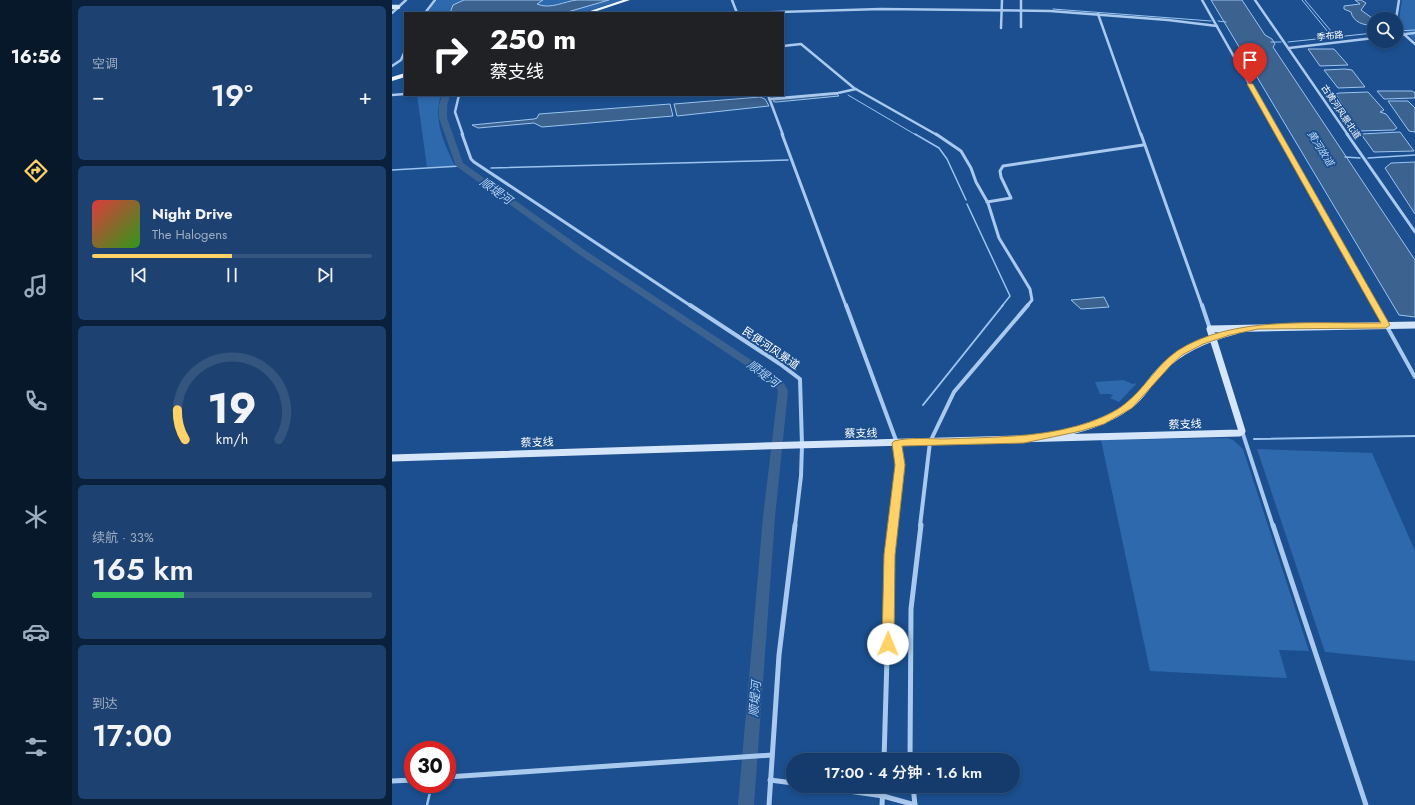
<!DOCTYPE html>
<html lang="zh">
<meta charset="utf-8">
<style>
:root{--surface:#143b6b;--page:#1d4271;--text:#f1f3f6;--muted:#9dadc1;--line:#33557e;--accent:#ffd166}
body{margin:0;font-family:Jost,"Noto Sans SC",sans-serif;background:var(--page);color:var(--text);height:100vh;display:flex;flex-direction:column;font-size:15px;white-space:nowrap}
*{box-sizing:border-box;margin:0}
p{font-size:13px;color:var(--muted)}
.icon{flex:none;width:22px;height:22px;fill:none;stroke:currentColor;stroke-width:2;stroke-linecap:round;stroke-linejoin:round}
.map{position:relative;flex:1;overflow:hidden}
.drawer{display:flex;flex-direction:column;gap:6px;padding:6px;background:#0b203b;width:320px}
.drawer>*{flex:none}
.guide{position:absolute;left:12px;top:12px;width:380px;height:84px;border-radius:0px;box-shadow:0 2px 6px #0003,0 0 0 1px var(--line);background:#202124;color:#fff;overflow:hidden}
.tools{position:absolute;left:975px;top:12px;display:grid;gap:8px}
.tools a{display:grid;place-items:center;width:36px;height:36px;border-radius:50%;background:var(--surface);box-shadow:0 2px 6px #0003,0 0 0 1px var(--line);font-size:20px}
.speed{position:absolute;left:12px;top:741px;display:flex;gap:8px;font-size:20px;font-weight:700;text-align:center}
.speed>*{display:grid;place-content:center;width:52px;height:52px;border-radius:50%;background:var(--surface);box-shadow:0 2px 6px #0003,0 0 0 1px var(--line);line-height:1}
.speed .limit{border:6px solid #d22;background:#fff;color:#111}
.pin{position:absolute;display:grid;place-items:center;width:34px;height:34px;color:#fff;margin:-41px -17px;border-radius:50% 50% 50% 0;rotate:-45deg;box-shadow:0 0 4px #0007}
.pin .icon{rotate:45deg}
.me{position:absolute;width:44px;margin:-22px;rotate:1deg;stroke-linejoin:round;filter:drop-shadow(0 0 3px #0008)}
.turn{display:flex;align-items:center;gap:14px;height:84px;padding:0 20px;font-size:18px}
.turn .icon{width:52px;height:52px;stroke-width:2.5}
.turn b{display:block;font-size:28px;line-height:34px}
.big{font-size:30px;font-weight:600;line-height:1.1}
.drawer .tile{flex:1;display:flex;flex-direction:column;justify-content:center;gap:6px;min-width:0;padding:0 14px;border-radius:6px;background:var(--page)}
.drawer .dial{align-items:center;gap:0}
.dial svg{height:104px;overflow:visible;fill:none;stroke:var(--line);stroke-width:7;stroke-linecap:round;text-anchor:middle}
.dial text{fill:var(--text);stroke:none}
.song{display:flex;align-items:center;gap:12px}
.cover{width:48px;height:48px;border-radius:6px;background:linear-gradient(135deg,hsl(0 70% 55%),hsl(110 70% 35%))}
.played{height:4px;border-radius:2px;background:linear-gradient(90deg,var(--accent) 50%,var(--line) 50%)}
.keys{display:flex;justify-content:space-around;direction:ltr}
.heat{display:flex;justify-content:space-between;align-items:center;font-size:22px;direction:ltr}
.charge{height:6px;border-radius:3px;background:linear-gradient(90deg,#34c759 33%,var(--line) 0)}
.trip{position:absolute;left:394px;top:753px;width:234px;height:40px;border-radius:20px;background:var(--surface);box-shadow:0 2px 6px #0003,0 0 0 1px var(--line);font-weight:600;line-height:40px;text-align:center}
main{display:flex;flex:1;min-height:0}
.dock{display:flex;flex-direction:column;width:72px;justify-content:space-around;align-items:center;background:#08182b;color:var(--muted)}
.dock .icon{width:28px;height:28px}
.dock .on{color:var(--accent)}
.dock b{font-size:18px;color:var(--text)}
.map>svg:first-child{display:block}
.green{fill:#2e69ad}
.water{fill:#3c6290;stroke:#9cc4f0}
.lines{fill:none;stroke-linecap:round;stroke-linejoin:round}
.stream-far3{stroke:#9cc4f0;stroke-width:1}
.stream-far2{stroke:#9cc4f0;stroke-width:1.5}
.stream-far1{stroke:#9cc4f0;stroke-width:2}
.stream{stroke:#9cc4f0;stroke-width:2.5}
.river{fill:#3c6290;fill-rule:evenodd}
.street-far3{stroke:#a9c9ee;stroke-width:2.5}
.street-far2{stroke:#a9c9ee;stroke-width:3}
.street-far1{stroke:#a9c9ee;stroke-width:4}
.street{stroke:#a9c9ee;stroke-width:5}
.secondary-far1{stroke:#d6e6fa;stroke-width:4.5}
.secondary{stroke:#d6e6fa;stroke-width:7}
.primary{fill:#f0f6ff;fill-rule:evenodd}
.route{fill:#ffd166;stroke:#a68842}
.labels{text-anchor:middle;stroke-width:3.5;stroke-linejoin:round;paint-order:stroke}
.far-street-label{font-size:9px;fill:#fff;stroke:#1b4f8f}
.far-water-label{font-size:10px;font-style:italic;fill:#b5d3f5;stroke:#1b4f8f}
.street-label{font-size:11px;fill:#fff;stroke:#1b4f8f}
.water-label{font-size:12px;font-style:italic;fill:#b5d3f5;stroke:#1b4f8f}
</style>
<main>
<nav class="dock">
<b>16:56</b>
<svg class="icon on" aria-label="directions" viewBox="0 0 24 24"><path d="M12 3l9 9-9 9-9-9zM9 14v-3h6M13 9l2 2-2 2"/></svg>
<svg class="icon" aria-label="music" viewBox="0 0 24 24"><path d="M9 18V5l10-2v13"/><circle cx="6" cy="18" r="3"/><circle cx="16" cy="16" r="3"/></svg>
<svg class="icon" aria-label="phone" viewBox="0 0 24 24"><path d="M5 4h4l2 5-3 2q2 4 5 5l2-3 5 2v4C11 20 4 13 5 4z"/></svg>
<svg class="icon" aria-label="climate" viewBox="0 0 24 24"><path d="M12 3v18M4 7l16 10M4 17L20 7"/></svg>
<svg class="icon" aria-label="car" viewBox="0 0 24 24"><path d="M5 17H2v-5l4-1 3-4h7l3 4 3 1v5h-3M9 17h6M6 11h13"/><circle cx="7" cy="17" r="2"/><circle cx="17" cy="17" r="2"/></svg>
<svg class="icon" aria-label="filters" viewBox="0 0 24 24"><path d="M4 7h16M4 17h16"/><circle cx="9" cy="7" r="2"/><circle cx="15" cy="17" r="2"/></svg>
</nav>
<section class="drawer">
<div class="tile"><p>空调</p>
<div class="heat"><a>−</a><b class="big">19°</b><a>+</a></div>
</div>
<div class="tile">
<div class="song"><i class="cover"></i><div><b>Night Drive</b><p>The Halogens</p></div></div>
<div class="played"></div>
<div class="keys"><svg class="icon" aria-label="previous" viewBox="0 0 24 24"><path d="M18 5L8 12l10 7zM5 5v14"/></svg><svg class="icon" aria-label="pause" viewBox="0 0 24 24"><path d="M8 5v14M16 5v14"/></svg><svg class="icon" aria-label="next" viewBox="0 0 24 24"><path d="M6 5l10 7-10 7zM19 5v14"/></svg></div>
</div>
<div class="tile dial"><svg viewBox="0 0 100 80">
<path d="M14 69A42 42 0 1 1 86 69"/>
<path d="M14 69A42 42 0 0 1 8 46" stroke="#ffd166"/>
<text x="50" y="56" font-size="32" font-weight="700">19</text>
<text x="50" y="72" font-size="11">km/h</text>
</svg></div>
<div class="tile"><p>续航 · 33%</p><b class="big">165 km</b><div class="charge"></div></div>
<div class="tile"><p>到达</p><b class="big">17:00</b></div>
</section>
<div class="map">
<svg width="1023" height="805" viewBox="0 0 1023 805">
<rect width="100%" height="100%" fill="#1b4f8f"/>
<g class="green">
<polygon points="45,0 231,0 189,13 35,13"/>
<path d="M1010,0h13v41c-19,-20 -17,-13 -13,-41z"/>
<path d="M25,95h24c-8,25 3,48 14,71l-28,1z"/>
<polygon points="731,380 741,384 745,383 727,402 718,398 721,395 717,394 708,394 703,382"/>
<polygon points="835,438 841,440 851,449 917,651 887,650 895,678 758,671 709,440"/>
<polygon points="865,449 980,453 1023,551 1023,661 933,652"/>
</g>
<g class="water">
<path d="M72,0h79l-6,4c13,6 28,-3 40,-4 10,0 21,0 32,0l-45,13h-114l3,-8z"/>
<polygon points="819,0 850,0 873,35 880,39 883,44 881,47 1023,260 1023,317 1007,315"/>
<path d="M963,0h6l5,3 -5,7 11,8 2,7c-10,1 -21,-3 -23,-13l-7,-3v-3l16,-2z"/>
<polygon points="916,49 942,49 956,65 928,66"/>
<polygon points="953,69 960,70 973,87 946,88 932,70"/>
<polygon points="1020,91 1023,93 1023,98 992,99 985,91"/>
<polygon points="976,92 992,110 988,112 994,114 1005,128 1002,130 967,131 954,115 955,112 944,94 947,93"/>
<polygon points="445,94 447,96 385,102 382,102 381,100"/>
<polygon points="368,97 373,99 377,106 285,116 282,104"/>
<polygon points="996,101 1016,101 1023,108 1023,132 1017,131"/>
<polygon points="278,104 281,116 150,127 142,123 86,128 80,125 142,119 145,118 147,114"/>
<polygon points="1008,132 1022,151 982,152 969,134"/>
<polygon points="1023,162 1023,214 993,168 999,163"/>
<polygon points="712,297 717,307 689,309 679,300"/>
</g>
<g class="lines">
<g class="stream-far3">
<polyline points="910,0 936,32"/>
<polyline points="913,0 939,31"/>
<polyline points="661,9 819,21"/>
<polyline points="826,21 834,22"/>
<polyline points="1004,31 1023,30"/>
<polyline points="879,42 889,42"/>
<polyline points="896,42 982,33"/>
<polyline points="456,95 524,135"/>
</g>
<g class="stream-far2">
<polyline points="523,134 547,148 555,159 574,200"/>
<polyline points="953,157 968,158"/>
<polyline points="976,158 1023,155"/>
<polyline points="99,168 396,160"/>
<polyline points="0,170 69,166"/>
<polyline points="575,204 618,296 610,306"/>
</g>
<g class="stream-far1">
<polyline points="531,405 611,305"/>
<polyline points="862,439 1023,436"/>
</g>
<polyline class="stream" points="35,805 39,788"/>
<polygon class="river" points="50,95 58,95 55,106 55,118 71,163 194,251 391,381 396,391 383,517 362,805 346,805 371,517 386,391 383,385 188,255 64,166 47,118 47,106"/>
<g class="street-far3">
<polyline points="340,0 345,13"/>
<polyline points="629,0 629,27"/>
<polyline points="810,0 886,135"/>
<polyline points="863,0 956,135"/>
<polyline points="0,13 14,0"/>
<polyline points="33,13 43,0"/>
<polyline points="354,13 489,9 658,11 776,20 825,26"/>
<polyline points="706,14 749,135"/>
<polyline points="1004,19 1007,0"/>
<polyline points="1004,27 1023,44"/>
<polyline points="609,28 610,0"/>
<polyline points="1004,35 1023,33"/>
<polyline points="391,46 409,44 462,88 545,135"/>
<polyline points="897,48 982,38"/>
<polyline points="0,66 9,60 13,51"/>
<polyline points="0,95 13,94"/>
<polyline points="67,95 63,112 71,135"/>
<polyline points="376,95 391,135"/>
<polyline points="377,99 446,93 464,89"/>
</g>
<g class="street-far2">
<polyline points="70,134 79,159 82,162 299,306"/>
<polyline points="390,134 454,306"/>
<polyline points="544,134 569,151 579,168 584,182 596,203 607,238 638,289 640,300 635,306"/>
<polyline points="749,134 810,306"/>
<polyline points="886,134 983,306"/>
<polyline points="955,134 1023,232"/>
<polyline points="595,202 619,198 609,177 608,171 611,166 751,145"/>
</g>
<g class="street-far1">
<polyline points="298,305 388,364 408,379 410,445 409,476 403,526"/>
<polyline points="454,305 505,443 508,465 501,526"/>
<polyline points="810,305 818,329"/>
<polyline points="983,305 1023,377"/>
<polyline points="850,431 881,526"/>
<polyline points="528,526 538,442 562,392 636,305"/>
</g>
<g class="street">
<polyline points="881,525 974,805"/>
<polyline points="492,760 498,555 501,525"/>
<polyline points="518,760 519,609 529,525"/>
<polyline points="55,777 380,755"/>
<polyline points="378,780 401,783"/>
<polyline points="0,781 21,780"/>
<polyline points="423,786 491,796 523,805"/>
<polyline points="521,786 523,805"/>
<polyline points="377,805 387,655 403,525"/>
<polyline points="490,805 491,786"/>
</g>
<polyline class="secondary-far1" points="0,7 6,7"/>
<g class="secondary">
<path d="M658,436c28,-6 56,-13 80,-31 11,-8 18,-21 28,-32 20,-23 48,-34 77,-42"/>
<path d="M0,458c282,-11 565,-17 847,-25l3,-2 -32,-102 205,-4"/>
</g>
<g class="primary">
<polygon points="231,0 238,0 199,13 192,13"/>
<polygon points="13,73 13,77 0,81 0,77"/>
</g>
</g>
<path class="route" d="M856,83l5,1 137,241 -4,3 -128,1 -28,6 -27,9 -21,11 -11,10 -39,43 -28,16 -23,7 -57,12 -122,3 3,19 -10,90 -1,89 -2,3 -4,2 -4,-2 -2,-3 2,-89 11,-90 -3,-22 2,-2c15,-4 35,-2 51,-2 44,-2 89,-1 132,-13 15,-4 38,-13 49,-23 19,-15 31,-38 51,-52 55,-36 140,-27 204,-28l-134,-239z"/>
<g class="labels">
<g class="far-street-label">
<text transform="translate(938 36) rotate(-7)" y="3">季布路</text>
<text transform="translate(949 112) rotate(56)" y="3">古黄河风景北道</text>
</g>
<g class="far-water-label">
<text transform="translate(929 148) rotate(58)" y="4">黄河故道</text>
</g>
<g class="street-label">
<text transform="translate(379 348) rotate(34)" y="4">民便河风景道</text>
<text transform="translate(793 424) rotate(-2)" y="4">蔡支线</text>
<text transform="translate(469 433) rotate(-1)" y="4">蔡支线</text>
<text transform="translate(145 442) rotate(-2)" y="4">蔡支线</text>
</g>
<g class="water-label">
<text transform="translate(104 191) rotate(36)" y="4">顺堤河</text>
<text transform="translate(371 374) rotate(37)" y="4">顺堤河</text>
<text transform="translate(363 699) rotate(-85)" y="4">顺堤河</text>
</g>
</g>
</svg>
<div class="tools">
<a><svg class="icon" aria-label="search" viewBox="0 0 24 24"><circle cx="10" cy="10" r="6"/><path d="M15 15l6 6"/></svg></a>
</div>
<div class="speed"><div class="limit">30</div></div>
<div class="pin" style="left:858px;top:84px;background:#d93025"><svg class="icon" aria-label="arrive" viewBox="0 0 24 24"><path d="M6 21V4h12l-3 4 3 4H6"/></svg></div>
<svg class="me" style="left:496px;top:644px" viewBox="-20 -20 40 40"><circle r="19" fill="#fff"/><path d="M0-13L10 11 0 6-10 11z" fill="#ffd166"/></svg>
<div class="trip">17:00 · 4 分钟 · 1.6 km</div>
<div class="guide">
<div class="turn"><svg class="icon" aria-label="right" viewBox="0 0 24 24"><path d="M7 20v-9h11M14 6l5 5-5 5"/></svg><div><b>250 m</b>蔡支线</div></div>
</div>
</div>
</main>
